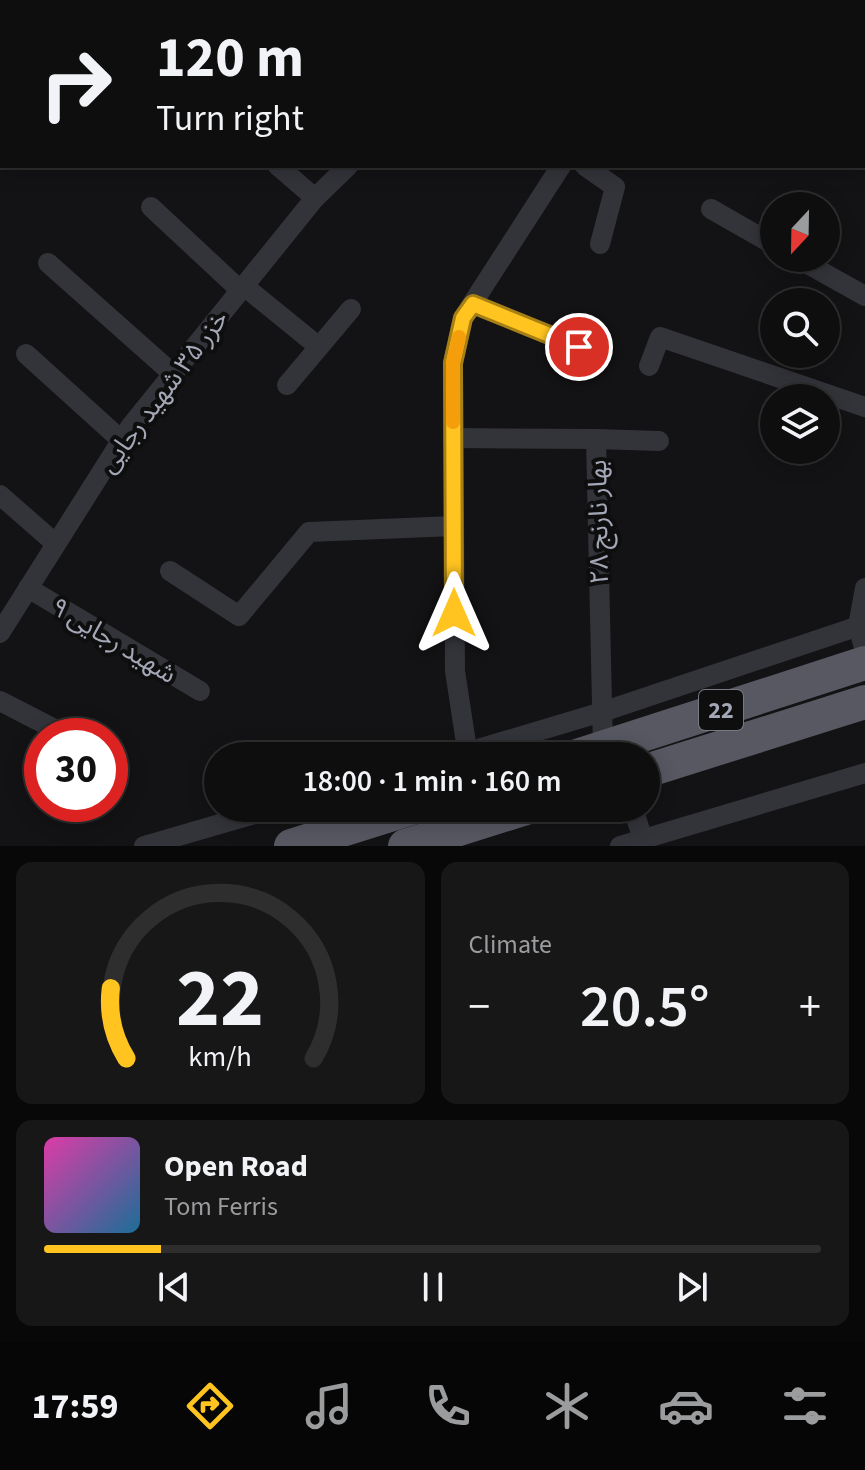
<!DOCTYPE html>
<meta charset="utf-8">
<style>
:root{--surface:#0e0e0f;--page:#171718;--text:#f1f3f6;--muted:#9b9c9e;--line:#2e2e2f;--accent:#ffc420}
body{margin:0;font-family:"Source Sans 3","Noto Sans Arabic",sans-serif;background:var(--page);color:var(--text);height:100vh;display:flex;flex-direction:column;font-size:30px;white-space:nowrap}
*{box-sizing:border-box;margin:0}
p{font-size:26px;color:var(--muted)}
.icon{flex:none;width:44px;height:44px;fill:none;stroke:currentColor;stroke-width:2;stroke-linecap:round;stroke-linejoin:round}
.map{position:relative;height:846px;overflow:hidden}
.drawer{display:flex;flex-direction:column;gap:16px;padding:16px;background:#080808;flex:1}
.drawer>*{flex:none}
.banner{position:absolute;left:0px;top:0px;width:866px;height:168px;box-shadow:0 4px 20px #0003,0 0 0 2px var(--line);background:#0e0e0f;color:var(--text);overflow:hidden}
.needle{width:52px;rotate:202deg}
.tools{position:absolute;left:760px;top:192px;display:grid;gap:16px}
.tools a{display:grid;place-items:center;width:80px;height:80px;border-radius:50%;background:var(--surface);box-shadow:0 4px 20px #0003,0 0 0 2px var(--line);font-size:40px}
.speed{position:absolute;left:24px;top:718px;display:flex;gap:16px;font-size:40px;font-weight:700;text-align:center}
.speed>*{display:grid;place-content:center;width:104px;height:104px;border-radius:50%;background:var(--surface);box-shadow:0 4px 20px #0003,0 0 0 2px var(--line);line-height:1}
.speed .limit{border:12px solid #d22;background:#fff;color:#111}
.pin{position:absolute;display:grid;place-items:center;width:68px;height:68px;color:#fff;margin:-34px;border:4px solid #fff;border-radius:50%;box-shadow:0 2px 8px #0007}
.me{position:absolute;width:88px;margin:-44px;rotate:0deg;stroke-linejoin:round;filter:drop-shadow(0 0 6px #0008)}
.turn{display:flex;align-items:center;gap:28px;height:168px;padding:0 24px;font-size:36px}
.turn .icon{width:104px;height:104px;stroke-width:2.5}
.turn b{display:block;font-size:56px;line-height:68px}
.big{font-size:60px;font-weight:600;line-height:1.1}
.drawer .widget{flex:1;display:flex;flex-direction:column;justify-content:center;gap:12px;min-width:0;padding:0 28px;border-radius:16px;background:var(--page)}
.drawer .dial{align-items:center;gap:0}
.dial svg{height:208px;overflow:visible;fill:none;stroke:var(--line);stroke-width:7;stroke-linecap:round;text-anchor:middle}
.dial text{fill:var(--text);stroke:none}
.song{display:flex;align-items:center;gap:24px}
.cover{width:96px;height:96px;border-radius:12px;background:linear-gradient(135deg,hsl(320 70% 55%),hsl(200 70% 35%))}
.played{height:8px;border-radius:4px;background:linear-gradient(90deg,var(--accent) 15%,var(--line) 15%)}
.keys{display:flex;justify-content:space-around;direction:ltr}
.heat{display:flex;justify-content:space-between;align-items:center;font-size:44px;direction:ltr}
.drawer .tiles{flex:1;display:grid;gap:16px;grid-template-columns:1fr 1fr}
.widget:last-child{grid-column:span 2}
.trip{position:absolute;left:204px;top:742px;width:456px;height:80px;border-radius:40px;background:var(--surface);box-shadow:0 4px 20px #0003,0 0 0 2px var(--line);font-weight:600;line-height:80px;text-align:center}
.menu{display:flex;height:128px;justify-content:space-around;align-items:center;background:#060606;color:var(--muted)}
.menu .icon{width:56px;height:56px}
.menu .active{color:var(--accent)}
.menu b{font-size:36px;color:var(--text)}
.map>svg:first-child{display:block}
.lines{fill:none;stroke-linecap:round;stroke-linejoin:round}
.minor{stroke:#33343a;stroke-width:20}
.trunk{stroke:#575862;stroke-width:34}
.route-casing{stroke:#a67f15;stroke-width:20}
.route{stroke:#ffc420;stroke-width:14}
.slow{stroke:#f59e0b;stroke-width:14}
.labels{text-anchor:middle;stroke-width:8;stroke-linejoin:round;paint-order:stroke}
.shield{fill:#0e0e0f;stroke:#767984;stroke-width:2}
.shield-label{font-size:24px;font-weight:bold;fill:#a3a7b6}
.street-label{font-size:26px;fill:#a3a7b6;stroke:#0e0e0f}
</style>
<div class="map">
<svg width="865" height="846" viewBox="0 0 865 846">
<rect width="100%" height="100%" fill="#131214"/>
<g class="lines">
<g class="minor">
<polyline points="122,0 124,2"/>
<polyline points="529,0 532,2"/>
<polyline points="198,2 200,0"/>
<polyline points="360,2 362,0"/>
<polyline points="694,2 694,0"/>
<polyline points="864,82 865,81"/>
<polyline points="0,110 2,112"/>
<polyline points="278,166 315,198"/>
<polyline points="585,166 615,187 600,244"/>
<polyline points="151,207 240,290"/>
<polyline points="711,209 774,245"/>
<polyline points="797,258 865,296"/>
<polyline points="48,263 173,374"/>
<polyline points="244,286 319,347 287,385"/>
<polyline points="473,304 579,347"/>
<polyline points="319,347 351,309"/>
<polyline points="26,354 121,440"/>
<polyline points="649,366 660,337 865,407"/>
<polyline points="453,438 596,439 603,748"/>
<polyline points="596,439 659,441"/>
<polyline points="0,495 56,544"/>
<polyline points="170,571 239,616 309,532 454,526"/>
<polyline points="28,588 200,691"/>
<polyline points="865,588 858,626 865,651"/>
<polyline points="0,633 130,427 315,198 348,166"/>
<polyline points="0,701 66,735"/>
<polyline points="458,755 602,712 865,624"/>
<polyline points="468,756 455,671 453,363 463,318 561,166"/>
<polyline points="633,808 645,846"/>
<polyline points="144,846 275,808"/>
<polyline points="620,846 865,773"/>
</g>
<g class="trunk">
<polyline points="577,756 865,663"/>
<polyline points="646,771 865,702"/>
<polyline points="291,846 412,808"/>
<polyline points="405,846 526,808"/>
</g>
</g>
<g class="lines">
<defs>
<polyline id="route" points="454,613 453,363 463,318 473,304 579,347"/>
</defs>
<use href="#route" class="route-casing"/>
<use href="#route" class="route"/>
<polyline class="slow" points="453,422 453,363 459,337"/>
</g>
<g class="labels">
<rect class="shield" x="699" y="690" width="44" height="40" rx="6"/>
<g class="shield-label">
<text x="721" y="718">22</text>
</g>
<g class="street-label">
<text transform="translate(163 391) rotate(-53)" y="9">خزر ۳۵ شهید رجایی</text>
<text transform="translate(598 522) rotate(-91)" y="9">بهار نارنج ۲۸</text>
<text transform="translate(114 640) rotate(31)" y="9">شهید رجایی ۹</text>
</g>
</g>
</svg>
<div class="tools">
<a><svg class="needle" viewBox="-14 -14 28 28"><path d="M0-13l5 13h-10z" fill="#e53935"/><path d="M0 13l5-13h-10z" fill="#9b9c9e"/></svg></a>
<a><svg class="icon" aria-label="search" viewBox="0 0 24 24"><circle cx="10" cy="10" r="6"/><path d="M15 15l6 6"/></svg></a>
<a><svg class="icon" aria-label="layers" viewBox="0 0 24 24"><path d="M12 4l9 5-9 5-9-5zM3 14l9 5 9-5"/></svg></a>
</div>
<div class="speed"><div class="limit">30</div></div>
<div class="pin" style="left:579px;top:347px;background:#d93025"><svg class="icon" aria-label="arrive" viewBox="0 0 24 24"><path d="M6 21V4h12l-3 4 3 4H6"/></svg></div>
<svg class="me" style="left:454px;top:613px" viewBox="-20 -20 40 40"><path d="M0-17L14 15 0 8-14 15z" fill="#ffc420" stroke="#fff" stroke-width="4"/></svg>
<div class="trip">18:00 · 1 min · 160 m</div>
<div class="banner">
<div class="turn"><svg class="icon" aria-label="right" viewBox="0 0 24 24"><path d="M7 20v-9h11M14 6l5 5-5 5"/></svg><div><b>120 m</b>Turn right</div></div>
</div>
</div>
<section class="drawer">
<div class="tiles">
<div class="widget dial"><svg viewBox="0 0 100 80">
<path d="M14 69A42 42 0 1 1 86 69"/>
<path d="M14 69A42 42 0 0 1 8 42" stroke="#ffc420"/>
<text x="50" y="56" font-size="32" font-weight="700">22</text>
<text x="50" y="72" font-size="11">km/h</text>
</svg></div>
<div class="widget"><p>Climate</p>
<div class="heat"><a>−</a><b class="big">20.5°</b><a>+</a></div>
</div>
<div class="widget">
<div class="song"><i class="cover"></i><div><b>Open Road</b><p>Tom Ferris</p></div></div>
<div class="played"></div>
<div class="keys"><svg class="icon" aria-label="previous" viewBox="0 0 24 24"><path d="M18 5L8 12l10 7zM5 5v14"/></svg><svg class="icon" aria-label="pause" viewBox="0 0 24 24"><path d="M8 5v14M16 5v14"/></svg><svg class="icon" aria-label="next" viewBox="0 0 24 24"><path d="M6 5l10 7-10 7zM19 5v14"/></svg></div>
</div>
</div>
</section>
<nav class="menu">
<b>17:59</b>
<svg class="icon active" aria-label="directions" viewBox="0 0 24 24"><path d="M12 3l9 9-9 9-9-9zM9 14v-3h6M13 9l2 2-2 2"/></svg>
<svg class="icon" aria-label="music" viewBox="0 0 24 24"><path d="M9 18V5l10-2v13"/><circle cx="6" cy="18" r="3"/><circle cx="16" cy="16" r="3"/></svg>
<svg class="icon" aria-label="phone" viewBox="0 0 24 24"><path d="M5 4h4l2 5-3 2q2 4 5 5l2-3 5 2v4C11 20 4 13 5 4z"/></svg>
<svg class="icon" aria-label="climate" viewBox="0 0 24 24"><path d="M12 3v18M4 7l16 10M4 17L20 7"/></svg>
<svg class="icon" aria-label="car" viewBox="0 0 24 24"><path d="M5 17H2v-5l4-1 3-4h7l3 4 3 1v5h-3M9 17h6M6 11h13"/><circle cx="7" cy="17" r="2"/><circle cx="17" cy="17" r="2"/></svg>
<svg class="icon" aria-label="filters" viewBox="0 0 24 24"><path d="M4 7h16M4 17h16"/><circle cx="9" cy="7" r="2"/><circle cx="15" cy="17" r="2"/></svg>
</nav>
